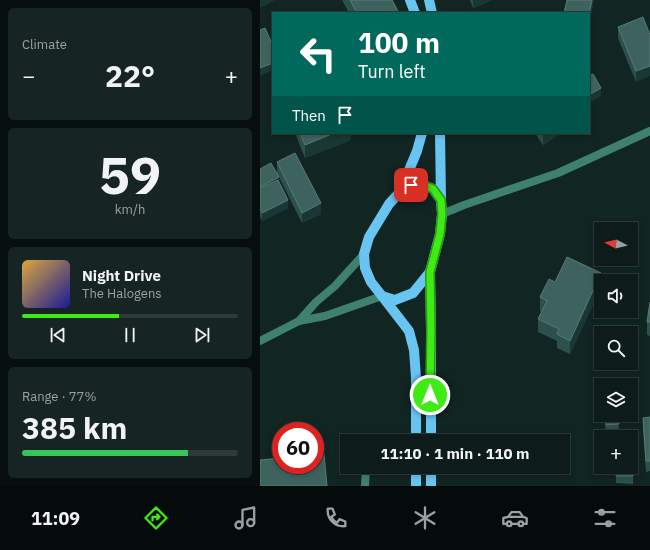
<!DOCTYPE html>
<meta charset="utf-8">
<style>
:root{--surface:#0d1c1a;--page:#162523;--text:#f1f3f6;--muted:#9aa1a2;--line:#2d3a39;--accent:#3feb15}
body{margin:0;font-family:"IBM Plex Sans",sans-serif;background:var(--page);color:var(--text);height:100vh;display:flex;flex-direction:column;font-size:15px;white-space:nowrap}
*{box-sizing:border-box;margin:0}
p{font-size:13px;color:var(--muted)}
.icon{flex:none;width:22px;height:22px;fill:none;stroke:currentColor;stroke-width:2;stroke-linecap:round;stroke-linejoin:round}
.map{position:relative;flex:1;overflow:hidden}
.side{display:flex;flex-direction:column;gap:8px;padding:8px;background:#070f0e;width:260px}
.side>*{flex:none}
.hud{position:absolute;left:12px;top:12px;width:318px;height:122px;border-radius:0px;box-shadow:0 2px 6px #0003,0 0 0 1px var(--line);background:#00695c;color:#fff;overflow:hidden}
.needle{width:26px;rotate:277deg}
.buttons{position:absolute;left:334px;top:222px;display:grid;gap:8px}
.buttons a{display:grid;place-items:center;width:44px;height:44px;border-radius:0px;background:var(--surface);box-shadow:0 2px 6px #0003,0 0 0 1px var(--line);font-size:20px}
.speed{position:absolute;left:12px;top:422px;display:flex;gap:8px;font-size:20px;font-weight:700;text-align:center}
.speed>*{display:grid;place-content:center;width:52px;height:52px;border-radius:50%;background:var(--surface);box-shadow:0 2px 6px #0003,0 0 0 1px var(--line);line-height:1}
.speed .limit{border:6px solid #d22;background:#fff;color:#111}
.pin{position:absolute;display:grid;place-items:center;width:34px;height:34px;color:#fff;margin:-17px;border-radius:8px;box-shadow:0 2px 6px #0006}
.me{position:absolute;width:44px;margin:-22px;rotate:0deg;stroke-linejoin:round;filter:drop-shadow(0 0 3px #0008)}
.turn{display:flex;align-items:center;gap:14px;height:84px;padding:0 20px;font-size:18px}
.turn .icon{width:52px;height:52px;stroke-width:2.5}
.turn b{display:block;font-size:28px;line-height:34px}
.then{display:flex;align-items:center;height:38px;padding:0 20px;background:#0003;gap:8px;font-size:15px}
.big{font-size:30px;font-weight:700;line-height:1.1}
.side .tile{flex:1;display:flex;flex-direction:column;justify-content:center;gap:6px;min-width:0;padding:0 14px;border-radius:6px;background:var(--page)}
.side .dial{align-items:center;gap:0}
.dial b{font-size:52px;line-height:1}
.song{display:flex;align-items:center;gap:12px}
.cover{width:48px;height:48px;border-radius:6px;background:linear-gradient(135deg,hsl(40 70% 55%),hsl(240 70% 35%))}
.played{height:4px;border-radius:2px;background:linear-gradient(90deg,var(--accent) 45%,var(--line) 45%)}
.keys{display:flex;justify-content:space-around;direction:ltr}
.heat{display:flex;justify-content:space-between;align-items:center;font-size:22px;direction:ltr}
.charge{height:6px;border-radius:3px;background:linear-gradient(90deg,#34c759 77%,var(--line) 0)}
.trip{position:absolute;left:80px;top:434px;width:230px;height:40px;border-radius:0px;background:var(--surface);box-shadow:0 2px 6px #0003,0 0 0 1px var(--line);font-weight:700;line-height:40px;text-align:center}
.tabs{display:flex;height:64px;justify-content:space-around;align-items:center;background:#050b0a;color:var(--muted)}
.tabs .icon{width:28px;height:28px}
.tabs .current{color:var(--accent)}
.tabs b{font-size:18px;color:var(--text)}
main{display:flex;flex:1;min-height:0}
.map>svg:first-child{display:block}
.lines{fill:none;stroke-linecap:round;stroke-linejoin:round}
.service{stroke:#40806f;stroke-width:8}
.minor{stroke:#40806f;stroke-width:8}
.primary{stroke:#68c5f2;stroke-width:10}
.wall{fill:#2c514d}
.shaded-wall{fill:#193834}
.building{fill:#3e635f;stroke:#567b76}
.route-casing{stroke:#29990e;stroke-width:10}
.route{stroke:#3feb15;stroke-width:7}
</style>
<main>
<section class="side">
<div class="tile"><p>Climate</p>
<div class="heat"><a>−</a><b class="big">22°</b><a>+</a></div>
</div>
<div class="tile dial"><b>59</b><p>km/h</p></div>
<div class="tile">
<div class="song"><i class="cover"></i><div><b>Night Drive</b><p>The Halogens</p></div></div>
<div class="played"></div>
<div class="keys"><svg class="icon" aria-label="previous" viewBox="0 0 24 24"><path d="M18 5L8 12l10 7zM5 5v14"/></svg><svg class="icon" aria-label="pause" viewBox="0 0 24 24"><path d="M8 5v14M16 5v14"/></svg><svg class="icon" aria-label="next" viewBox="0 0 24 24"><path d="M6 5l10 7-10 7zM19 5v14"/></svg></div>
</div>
<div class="tile"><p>Range · 77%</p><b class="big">385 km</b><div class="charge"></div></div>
</section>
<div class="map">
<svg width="390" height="486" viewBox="0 0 390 486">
<rect width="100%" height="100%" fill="#112522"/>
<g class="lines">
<polyline class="service" points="105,486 106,467"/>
<g class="minor">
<polyline points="182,214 204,205 298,173 390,131"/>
<polyline points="39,321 56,302 75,286 104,254"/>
<polyline points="0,341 39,321 65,316 122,296"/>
</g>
<g class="primary">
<polyline points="150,0 155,13"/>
<polyline points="169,0 172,13"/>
<polyline points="180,133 181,200"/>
<polygon points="151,185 163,185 173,189 181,200 182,214 180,234 170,272 153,293 135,300 122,296 111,282 105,268 104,254 109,237 129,204 140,192"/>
<polyline points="140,192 157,151 162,133"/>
<polyline points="170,272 171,330 171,441"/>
<polyline points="122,296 149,331 154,350 156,378 156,441"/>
<polyline points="156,467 156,486"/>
<polyline points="171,467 171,486"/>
</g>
</g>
<g class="wall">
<polygon points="82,0 132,0 139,13 89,13"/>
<polygon points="210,0 232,0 213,8"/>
<polygon points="358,27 390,35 376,82 358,38"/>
<polygon points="35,133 91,133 91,140 45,158"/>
<polygon points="275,133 301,133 283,145"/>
<polygon points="17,162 61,214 42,223 19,177 19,181 28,208 2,221 0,216 0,169 17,173"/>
<polygon points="295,282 341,287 310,354 297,348 297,341 278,332 278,319 282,312 280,311 280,297"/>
<polygon points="390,302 390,336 387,335 387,322"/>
<rect x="371" y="333" width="4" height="22"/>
<polygon points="344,415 358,415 359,432 346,433"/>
<polygon points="390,417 390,471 386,472 383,428 383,418"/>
<polygon points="375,441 373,484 356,483 356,476"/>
</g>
<g class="shaded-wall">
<polygon points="0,0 15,0 0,8"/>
<polygon points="213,0 232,0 213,8"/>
<polygon points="332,0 334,0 329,26 329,15"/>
<polygon points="13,63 13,70 0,76 0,68"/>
<polygon points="390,66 390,76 376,82 376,71"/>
<polygon points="341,88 341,96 329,103 329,95"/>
<polygon points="74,133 91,133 91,140 45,158 45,145"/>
<polygon points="286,133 301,133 283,145 283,135"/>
<polygon points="19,177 19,184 0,195 0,187"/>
<polygon points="28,200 28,208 2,221 2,213"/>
<polygon points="61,203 61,214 42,223 42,213"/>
<polygon points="341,273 341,287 310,354 310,341"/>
</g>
<g class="building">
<polygon points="90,0 132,0 139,13 97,13"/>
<polygon points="307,0 332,0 329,15 329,13 304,13"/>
<polygon points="383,17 390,35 390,66 376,71 358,27"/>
<polygon points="5,28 13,46 13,63 0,68 0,30"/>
<polygon points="333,74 341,88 329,95 329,76"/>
<polygon points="40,133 74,133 45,145"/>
<polygon points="35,153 61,203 42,213 17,162"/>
<polygon points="11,163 19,177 0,187 0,169"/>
<polygon points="18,180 28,200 2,213 0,209 0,188"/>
<polygon points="307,257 341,273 310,341 297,334 299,329 278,319 287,301 280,297 289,279 295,282"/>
<polygon points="390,302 390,322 387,322"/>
<rect x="371" y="333" width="4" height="14"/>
<polygon points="355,381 356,385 342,385 342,383"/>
<polygon points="345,415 358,415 359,424 346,425"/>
<polygon points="390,417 390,461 386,461 383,418"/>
<polygon points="358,433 375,433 373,476 356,476 357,467 371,467 371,437 358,437"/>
<polygon points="55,454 64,454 67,486 0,486 0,460 21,458 21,465 55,465"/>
</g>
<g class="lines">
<defs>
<polyline id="route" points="151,185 163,185 173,189 181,200 182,214 180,234 170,272 171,330 170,395"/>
</defs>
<use href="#route" class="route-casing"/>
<use href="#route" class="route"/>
</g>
</svg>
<div class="buttons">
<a><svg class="needle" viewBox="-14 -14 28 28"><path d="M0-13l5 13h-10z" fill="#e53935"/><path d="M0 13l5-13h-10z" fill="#9aa1a2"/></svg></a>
<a><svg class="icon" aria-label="sound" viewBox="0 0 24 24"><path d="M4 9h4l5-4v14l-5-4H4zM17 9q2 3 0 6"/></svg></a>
<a><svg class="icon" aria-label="search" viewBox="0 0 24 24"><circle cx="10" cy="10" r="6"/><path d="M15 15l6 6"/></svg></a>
<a><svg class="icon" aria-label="layers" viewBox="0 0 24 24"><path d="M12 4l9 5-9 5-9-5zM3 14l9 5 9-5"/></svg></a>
<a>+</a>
</div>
<div class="speed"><div class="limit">60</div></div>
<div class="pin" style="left:151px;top:185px;background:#d93025"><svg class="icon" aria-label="arrive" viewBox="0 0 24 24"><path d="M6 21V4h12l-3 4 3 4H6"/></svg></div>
<svg class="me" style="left:170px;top:395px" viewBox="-20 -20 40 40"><circle r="17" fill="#3feb15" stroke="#fff" stroke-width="3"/><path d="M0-11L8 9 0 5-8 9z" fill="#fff"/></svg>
<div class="trip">11:10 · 1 min · 110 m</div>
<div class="hud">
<div class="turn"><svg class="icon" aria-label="left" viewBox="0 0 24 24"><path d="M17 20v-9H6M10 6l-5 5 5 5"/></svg><div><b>100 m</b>Turn left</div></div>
<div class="then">Then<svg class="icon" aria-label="arrive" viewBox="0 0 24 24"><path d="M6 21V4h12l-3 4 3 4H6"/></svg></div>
</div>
</div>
</main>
<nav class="tabs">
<b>11:09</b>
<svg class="icon current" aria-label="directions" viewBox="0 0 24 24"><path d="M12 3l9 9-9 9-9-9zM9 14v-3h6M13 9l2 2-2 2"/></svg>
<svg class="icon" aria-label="music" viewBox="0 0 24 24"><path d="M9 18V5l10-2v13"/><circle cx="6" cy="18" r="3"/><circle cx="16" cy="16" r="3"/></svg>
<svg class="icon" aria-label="phone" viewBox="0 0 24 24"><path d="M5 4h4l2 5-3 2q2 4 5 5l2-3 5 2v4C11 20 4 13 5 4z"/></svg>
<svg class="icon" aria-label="climate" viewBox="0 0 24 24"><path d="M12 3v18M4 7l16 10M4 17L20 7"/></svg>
<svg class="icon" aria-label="car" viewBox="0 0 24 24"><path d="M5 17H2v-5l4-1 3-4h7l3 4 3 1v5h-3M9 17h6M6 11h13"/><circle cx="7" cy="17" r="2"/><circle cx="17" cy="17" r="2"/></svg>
<svg class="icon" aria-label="filters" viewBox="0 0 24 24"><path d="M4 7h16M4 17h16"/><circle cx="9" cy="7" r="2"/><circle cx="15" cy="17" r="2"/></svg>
</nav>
